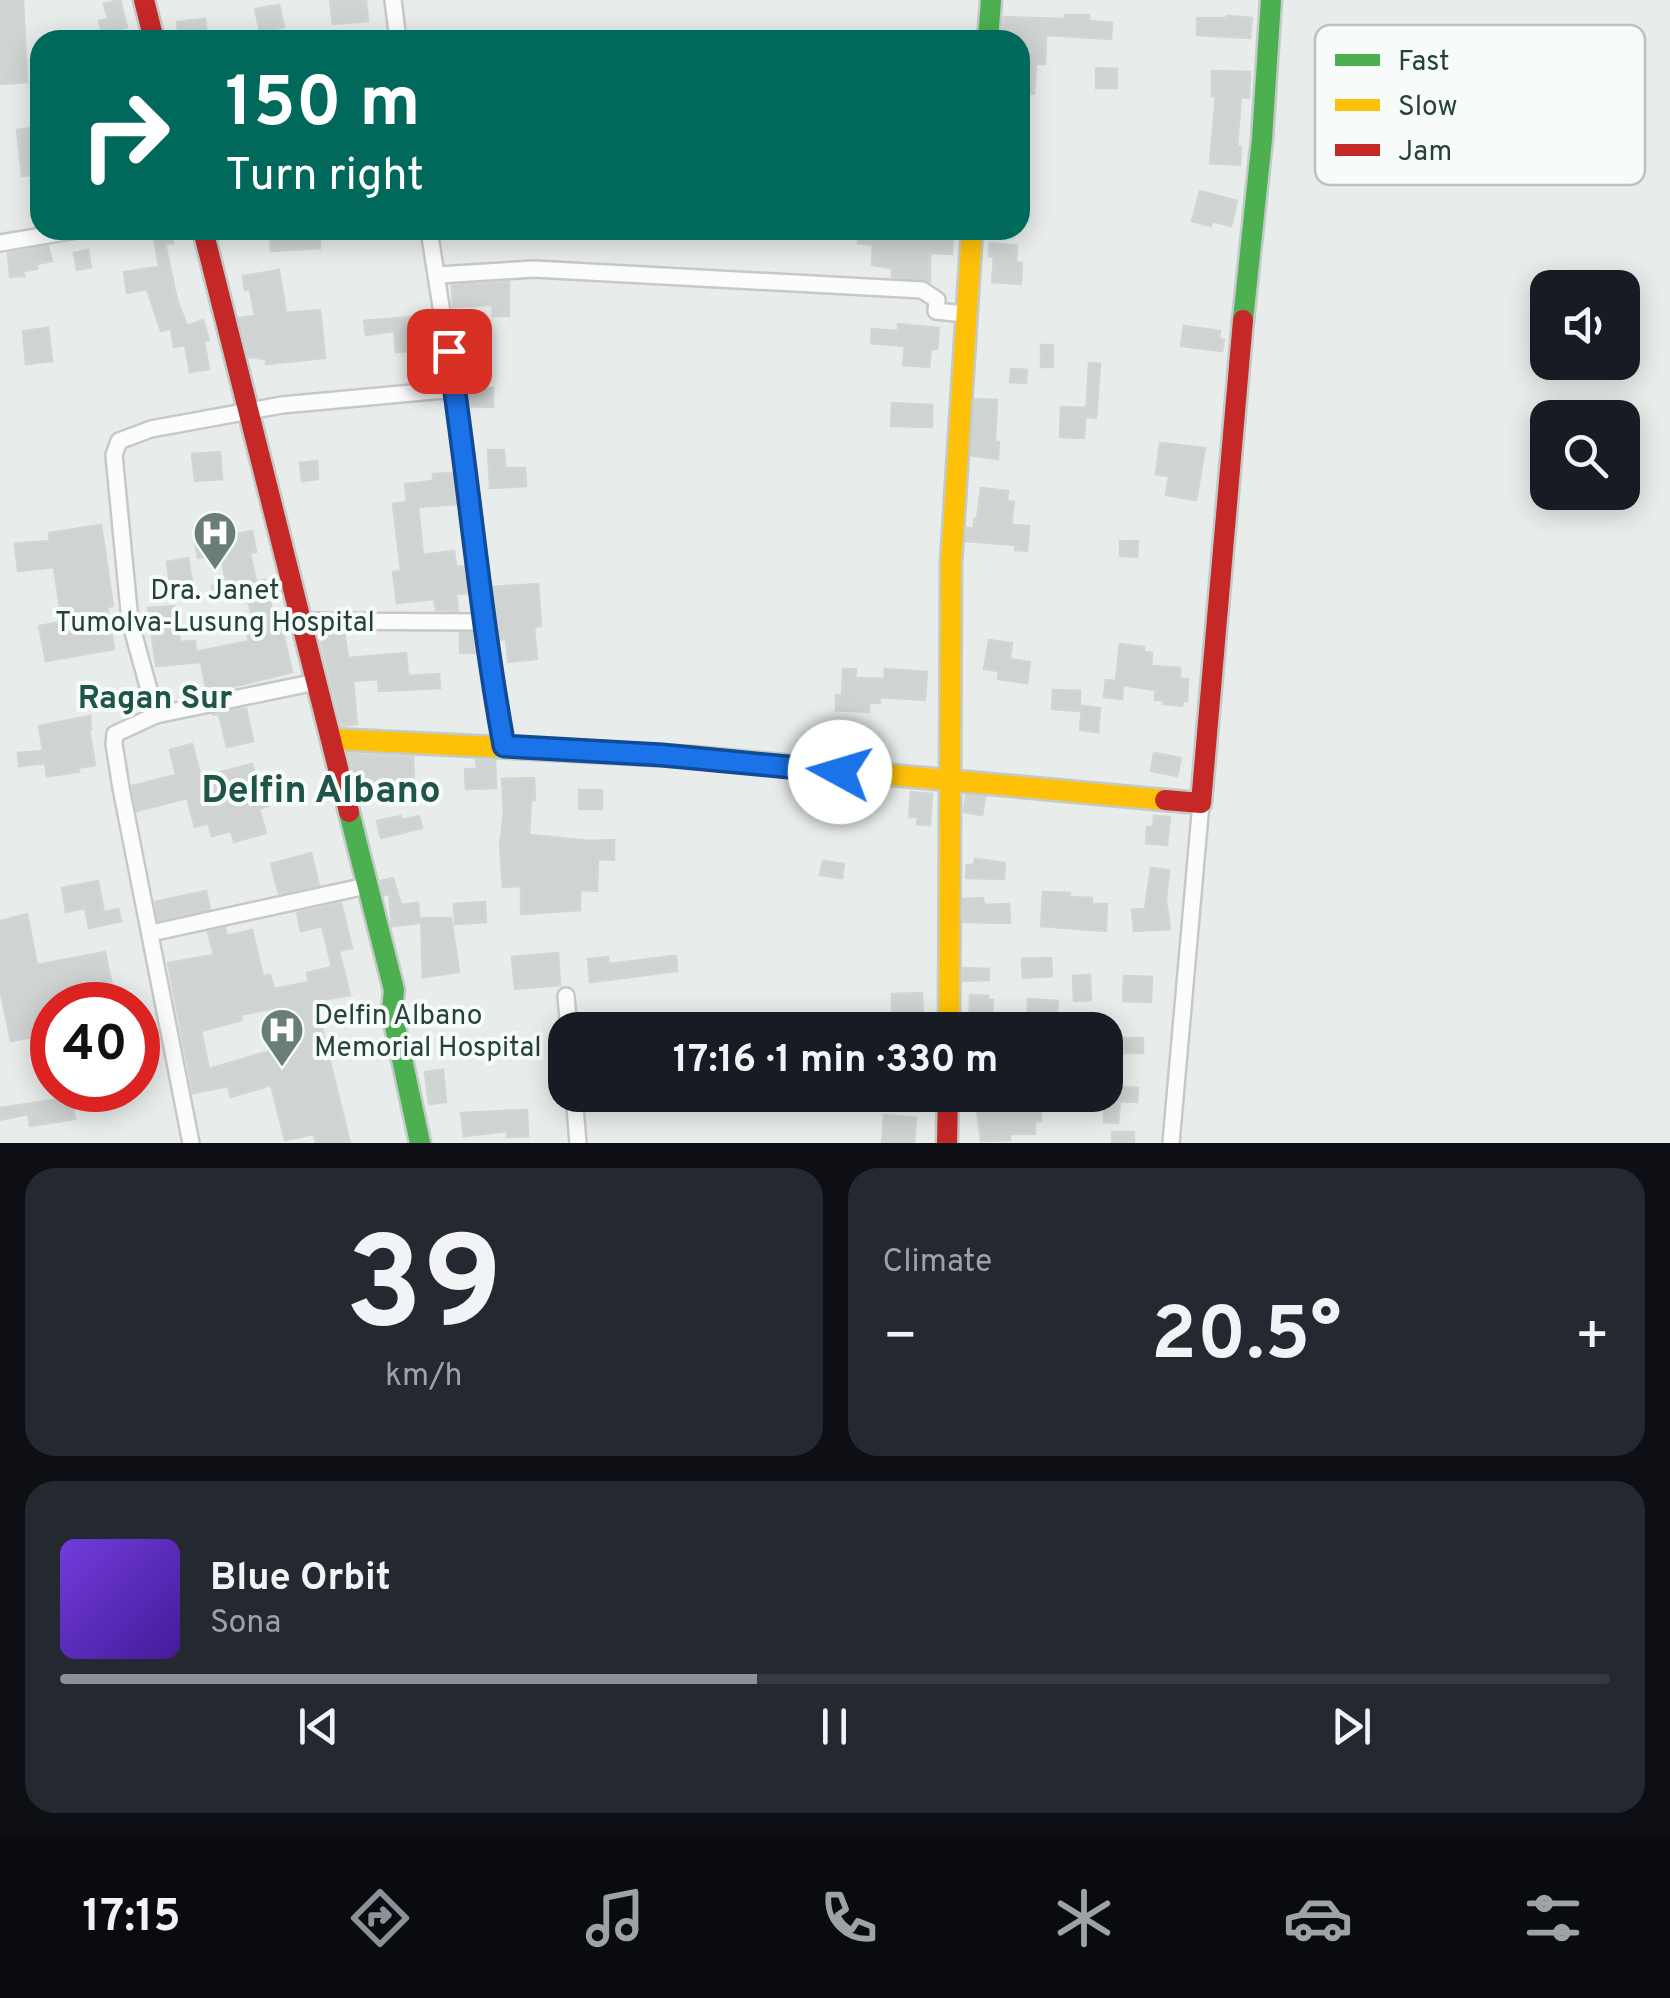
<!DOCTYPE html>
<meta charset="utf-8">
<style>
:root{--surface:#171b24;--page:#242831;--text:#f1f3f6;--muted:#9ea1a6;--line:#363941;--accent:#8c9099}
body{margin:0;font-family:Overpass,sans-serif;background:var(--page);color:var(--text);height:100vh;display:flex;flex-direction:column;font-size:38px;white-space:nowrap}
*{box-sizing:border-box;margin:0}
p{font-size:32px;color:var(--muted)}
.icon{flex:none;width:55px;height:55px;fill:none;stroke:currentColor;stroke-width:2;stroke-linecap:round;stroke-linejoin:round}
.map{position:relative;height:1143px;overflow:hidden}
.panel{display:flex;flex-direction:column;gap:25px;padding:25px;background:#0d0f14;flex:1}
.panel>*{flex:none}
.banner{position:absolute;left:30px;top:30px;width:1000px;height:210px;border-radius:30px;box-shadow:0 5px 25px #0003;background:#00695c;color:#fff;overflow:hidden}
.fabs{position:absolute;left:1530px;top:270px;display:grid;gap:20px}
.fabs a{display:grid;place-items:center;width:110px;height:110px;border-radius:20px;background:var(--surface);box-shadow:0 5px 25px #0003;font-size:50px}
.speed{position:absolute;left:30px;top:982px;display:flex;gap:20px;font-size:50px;font-weight:700;text-align:center}
.speed>*{display:grid;place-content:center;width:130px;height:130px;border-radius:50%;background:var(--surface);box-shadow:0 5px 25px #0003;line-height:1}
.speed .limit{border:15px solid #d22;background:#fff;color:#111}
.pin{position:absolute;display:grid;place-items:center;width:85px;height:85px;color:#fff;margin:-42px;border-radius:20px;box-shadow:0 5px 15px #0006}
.me{position:absolute;width:110px;margin:-55px;rotate:276deg;stroke-linejoin:round;filter:drop-shadow(0 0 8px #0008)}
.turn{display:flex;align-items:center;gap:35px;height:210px;padding:0 30px;font-size:45px}
.turn .icon{width:130px;height:130px;stroke-width:2.5}
.turn b{display:block;font-size:70px;line-height:85px}
.big{font-size:75px;font-weight:700;line-height:1.1}
.panel .card{flex:1;display:flex;flex-direction:column;justify-content:center;gap:15px;min-width:0;padding:0 35px;border-radius:30px;background:var(--page)}
.panel .dial{align-items:center;gap:0}
.dial b{font-size:130px;line-height:1}
.song{display:flex;align-items:center;gap:30px}
.cover{width:120px;height:120px;border-radius:15px;background:linear-gradient(135deg,hsl(260 70% 55%),hsl(260 70% 35%))}
.played{height:10px;border-radius:5px;background:linear-gradient(90deg,var(--accent) 45%,var(--line) 45%)}
.keys{display:flex;justify-content:space-around;direction:ltr}
.heat{display:flex;justify-content:space-between;align-items:center;font-size:55px;direction:ltr}
.panel .tiles{flex:1;display:grid;gap:25px;grid-template-columns:1fr 1fr}
.card:last-child{grid-column:span 2}
.trip{position:absolute;left:548px;top:1012px;width:575px;height:100px;border-radius:30px;background:var(--surface);box-shadow:0 5px 25px #0003;font-weight:700;line-height:100px;text-align:center}
.tab-bar{display:flex;height:160px;justify-content:space-around;align-items:center;background:#090b0e;color:var(--muted)}
.tab-bar .icon{width:70px;height:70px}
.tab-bar .on{color:var(--accent)}
.tab-bar b{font-size:45px;color:var(--text)}
.map>svg:first-child{display:block}
.building{fill:#cfd4d2;stroke:#d1d6d4;stroke-width:2.5;fill-rule:evenodd}
.lines{fill:none;stroke-linecap:round;stroke-linejoin:round}
.street-casing{stroke:#c5cac8;stroke-width:20}
.fast-casing{stroke:#c3cbc8;stroke-width:25}
.slow-casing{stroke:#c3cbc8;stroke-width:25}
.jam-casing{stroke:#c3cbc8;stroke-width:25}
.street{stroke:#fcfcfc;stroke-width:15}
.fast{stroke:#4caf50;stroke-width:20}
.slow{stroke:#ffc107;stroke-width:20}
.jam{stroke:#c62828;stroke-width:20}
.route-casing{stroke:#114b97;stroke-width:25}
.route{stroke:#1a73e8;stroke-width:18}
.labels{text-anchor:middle;stroke-width:8;stroke-linejoin:round;paint-order:stroke}
.poi-label{font-size:28px;fill:#24423a;stroke:#f7fbf9}
.quarter-label{font-size:32px;font-weight:bold;fill:#1f5548;stroke:#f7fbf9}
.district-label{font-size:38px;font-weight:bold;fill:#1f5548;stroke:#f7fbf9}
.key{fill:#f7fbf9;stroke:#b8c4c0;stroke-width:2.5}
.key-label{font-size:28px;fill:#24423a}
</style>
<div class="map">
<svg width="1670" height="1143" viewBox="0 0 1670 1143">
<rect width="100%" height="100%" fill="#e8edeb"/>
<g class="building">
<polygon points="0,0 23,0 27,82 0,84"/>
<polygon points="120,0 127,27 114,30 117,40 104,40 99,21 108,19 104,4"/>
<polygon points="330,0 366,0 368,21 333,24"/>
<polygon points="279,5 284,27 260,32 255,9"/>
<polygon points="1065,15 1089,15 1089,21 1112,23 1111,39 1046,35 1045,64 1036,64 1034,94 1020,93 1020,38 1002,38 1004,17 1065,19"/>
<polygon points="1227,16 1252,18 1250,38 1197,35 1197,18 1227,18"/>
<polygon points="205,19 207,37 179,40 177,22"/>
<polygon points="1096,68 1117,69 1117,88 1096,88"/>
<polygon points="1212,71 1250,72 1249,98 1241,97 1237,147 1241,147 1240,165 1210,163 1216,96 1212,96"/>
<polygon points="40,127 40,174 22,176 17,130"/>
<polygon points="1200,191 1237,201 1231,226 1212,221 1211,226 1192,221"/>
<polygon points="153,230 171,230 173,243 165,244 177,300 187,326 203,320 209,340 204,342 209,369 190,372 185,345 174,347 171,328 161,331 147,289 127,293 124,272 159,267"/>
<polygon points="270,230 319,230 320,248 271,251"/>
<polygon points="886,231 953,235 952,254 930,253 930,282 892,277 892,268 872,265 873,245 858,243 859,232 886,234"/>
<polygon points="990,243 1017,246 1016,262 1022,263 1021,284 992,282 994,257 989,256"/>
<polygon points="48,246 52,261 37,264 37,269 23,271 24,276 10,277 8,253"/>
<polygon points="88,250 91,267 77,270 74,253"/>
<polygon points="279,270 286,313 320,310 325,358 266,364 266,359 249,357 239,318 255,316 250,289 245,290 243,276"/>
<polygon points="509,282 509,316 493,316 492,305 453,307 452,285"/>
<polygon points="423,316 426,350 396,352 394,331 366,335 364,321"/>
<polygon points="898,324 939,328 937,349 931,349 929,367 903,365 905,346 871,343 872,329 898,331"/>
<polygon points="1184,326 1220,331 1219,339 1224,340 1222,351 1181,346"/>
<polygon points="48,328 52,361 26,364 23,331"/>
<rect x="1041" y="345" width="12" height="22"/>
<polygon points="1089,363 1100,364 1096,418 1086,417"/>
<polygon points="1011,369 1027,370 1026,383 1010,382"/>
<polygon points="466,386 493,388 493,407 468,406"/>
<polygon points="973,399 997,400 995,442 999,442 998,459 969,455"/>
<polygon points="892,403 932,405 932,427 891,426"/>
<polygon points="1061,407 1086,408 1084,438 1060,437"/>
<polygon points="1160,443 1205,448 1196,500 1166,495 1169,476 1156,474"/>
<polygon points="488,450 504,450 505,468 525,468 526,486 490,488"/>
<polygon points="220,452 222,479 195,481 192,454"/>
<polygon points="317,461 318,479 302,481 300,463"/>
<polygon points="456,473 458,504 418,507 423,555 454,551 456,567 466,566 468,593 456,594 458,611 436,610 434,599 397,603 393,572 401,571 393,504 407,502 405,484 433,481 433,474"/>
<polygon points="981,488 1008,491 1007,501 1014,502 1011,525 1029,526 1027,551 1015,550 1016,545 966,541 967,528 974,528 974,519 977,519"/>
<polygon points="101,525 113,606 107,607 114,649 46,661 39,626 62,622 54,567 18,571 15,544 50,541 49,533"/>
<polygon points="252,531 256,552 250,553 256,581 265,580 277,631 282,629 292,672 207,693 201,662 156,666 148,608 174,606 180,642 195,641 196,652 249,641 247,635 256,633 248,601 243,602 241,593 214,598 212,586 226,583 221,554 198,558 195,542"/>
<polygon points="1120,541 1138,541 1137,557 1120,556"/>
<polygon points="188,558 193,588 171,592 167,562"/>
<polygon points="538,584 541,626 534,627 537,659 508,662 506,639 497,640 491,587"/>
<polygon points="344,632 348,658 406,653 408,676 439,674 440,688 379,691 378,679 353,681 357,724 342,726 319,634"/>
<polygon points="460,633 473,633 476,653 460,653"/>
<polygon points="989,640 1012,643 1010,659 1030,662 1027,683 998,679 999,671 984,669"/>
<polygon points="1120,644 1144,647 1144,652 1152,653 1151,666 1180,668 1180,679 1188,679 1187,701 1183,701 1182,706 1163,704 1164,700 1155,700 1155,690 1123,685 1122,699 1104,697 1106,680 1116,681"/>
<polygon points="843,669 856,669 855,678 884,679 885,669 927,672 925,700 880,697 880,703 869,703 869,712 836,710 836,695 842,695"/>
<polygon points="1053,690 1080,691 1080,711 1052,709"/>
<polygon points="1082,706 1100,708 1098,732 1080,730"/>
<polygon points="239,709 246,709 253,741 227,747 219,714 212,715"/>
<polygon points="90,716 91,729 89,729 95,765 78,768 79,772 47,776 45,763 19,766 18,753 43,751 39,726"/>
<polygon points="192,744 201,777 252,764 258,785 263,784 269,806 259,809 266,833 234,842 231,831 212,836 208,823 195,827 187,798 137,811 132,786 176,775 170,750"/>
<polygon points="1154,753 1181,758 1177,776 1151,771"/>
<polygon points="349,754 413,757 414,779 397,780 398,790 358,791"/>
<polygon points="476,760 495,761 496,788 466,789 465,769 477,769"/>
<polygon points="534,778 535,800 531,800 529,835 590,841 614,840 614,860 598,859 597,891 580,890 580,910 521,914 521,886 503,887 500,845 504,813 502,779"/>
<rect x="579" y="790" width="23" height="19"/>
<polygon points="911,792 932,794 930,825 917,824 918,817 909,817"/>
<polygon points="966,795 985,797 982,815 964,812"/>
<polygon points="401,816 401,820 419,816 422,828 381,838 377,821"/>
<polygon points="1154,816 1170,817 1167,845 1146,843 1147,827 1153,827"/>
<polygon points="311,853 319,885 279,894 271,864"/>
<polygon points="975,859 1005,863 1004,879 966,878 967,865 974,865"/>
<polygon points="823,861 844,864 842,878 820,875"/>
<polygon points="1151,868 1169,870 1166,900 1170,929 1134,931 1132,910 1145,909"/>
<polygon points="393,878 401,905 418,903 420,923 392,926 389,894 384,895 381,881"/>
<polygon points="98,881 104,912 118,909 121,921 89,928 85,908 66,912 62,888"/>
<polygon points="206,891 210,909 158,920 155,902"/>
<polygon points="1043,892 1070,893 1070,897 1092,898 1092,904 1107,904 1106,931 1041,926"/>
<polygon points="983,898 984,905 1009,904 1010,923 963,922 963,899"/>
<polygon points="485,902 486,922 455,924 454,904"/>
<path d="M341,903l11,45 -13,3 11,44 -35,6 35,142h-34l-2,-9 -29,6 -14,-55 -40,12 -3,-11 -35,7 -25,-130 46,-8 -6,-23 17,-4 2,8 25,-6 11,46 7,-1 4,14 35,-7 -2,-9 25,-6 -10,-41 -21,5 -4,-18zM280,1007l10,38 -81,24 -8,-38 41,-11 -2,-5z"/>
<polygon points="27,914 37,965 105,952 116,1005 52,1005 52,1033 11,1041 0,989 0,921"/>
<polygon points="421,918 451,918 459,972 423,977"/>
<polygon points="558,953 560,985 515,989 512,957"/>
<polygon points="676,956 677,971 590,982 588,959 608,957 609,964"/>
<polygon points="1051,958 1052,976 1023,978 1022,959"/>
<polygon points="963,968 989,969 989,980 963,981"/>
<polygon points="1090,975 1091,1000 1074,1001 1073,976"/>
<polygon points="1124,976 1152,977 1151,1002 1123,1001"/>
<polygon points="922,993 923,1018 892,1019 892,994"/>
<polygon points="970,995 988,996 988,1000 993,1000 991,1030 969,1030"/>
<polygon points="1028,999 1058,1001 1056,1021 1027,1019"/>
<polygon points="1124,1038 1143,1038 1143,1053 1123,1053"/>
<polygon points="443,1070 446,1102 429,1104 425,1072"/>
<polygon points="1105,1086 1138,1088 1137,1102 1120,1101 1118,1123 1104,1122"/>
<polygon points="975,1095 1005,1095 1005,1105 1041,1106 1041,1121 1035,1121 1035,1134 1010,1134 1010,1140 981,1141"/>
<polygon points="72,1097 75,1119 30,1126 28,1114 0,1120 0,1108"/>
<polygon points="527,1110 528,1136 507,1137 507,1131 464,1136 461,1113"/>
<polygon points="884,1115 916,1118 914,1143 882,1143"/>
<rect x="1112" y="1132" width="22" height="11"/>
</g>
<g class="lines">
<defs>
<g id="street">
<polyline points="393,0 398,40"/>
<polyline points="429,230 470,492 482,622 504,746"/>
<polyline points="0,243 77,230"/>
<polyline points="438,275 534,269 922,290 937,300 936,311 965,314"/>
<polyline points="301,621 482,622"/>
<polyline points="156,715 130,621 114,455 119,441 151,429 282,405 455,389"/>
<polyline points="151,933 366,886"/>
<polyline points="566,996 569,1030"/>
<polyline points="574,1095 578,1143"/>
<polyline points="191,1143 121,788 114,744 115,734 156,715 316,682"/>
<polyline points="1171,1143 1201,803"/>
</g>
<g id="fast">
<polyline points="988,40 991,0"/>
<polyline points="1243,320 1262,139 1271,0"/>
<polyline points="349,812 394,990 392,1012 420,1143"/>
</g>
<g id="slow">
<polyline points="331,739 695,757 1165,800"/>
<polyline points="949,1030 951,563 972,230"/>
</g>
<g id="jam">
<polyline points="144,0 154,40"/>
<polyline points="203,230 349,812"/>
<polyline points="1165,800 1201,803 1243,320"/>
<polyline points="947,1143 948,1095"/>
</g>
</defs>
<use href="#street" class="street-casing"/>
<use href="#fast" class="fast-casing"/>
<use href="#slow" class="slow-casing"/>
<use href="#jam" class="jam-casing"/>
<use href="#street" class="street"/>
<use href="#fast" class="fast"/>
<use href="#slow" class="slow"/>
<use href="#jam" class="jam"/>
</g>
<g class="lines">
<defs>
<path id="route" d="M449,351c20,132 31,264 55,395l158,9 178,17"/>
</defs>
<use href="#route" class="route-casing"/>
<use href="#route" class="route"/>
</g>
<defs>
<symbol id="hospital-pin" viewBox="-11 -11 22 30"><path d="M0 17L-7.5 6A9.5 9.5 0 1 1 7.5 6Z" fill="#697e78" stroke="#f7fbf9"/><path d="M-5-5h3v3.5h4V-5h3V5h-3V1.5h-4V5h-3Z" fill="#fff"/></symbol>
</defs>
<g fill-rule="evenodd">
<use href="#hospital-pin" x="190" y="508" width="50" height="68"/>
<use href="#hospital-pin" x="257" y="1005" width="50" height="68"/>
</g>
<g class="labels">
<g class="poi-label">
<text x="215" y="599">Dra. Janet<tspan x="215" dy="32">Tumolva-Lusung Hospital</tspan></text>
<text x="314" y="1024" text-anchor="start">Delfin Albano<tspan x="314" dy="32">Memorial Hospital</tspan></text>
</g>
<g class="quarter-label">
<text x="155" y="708">Ragan Sur</text>
</g>
<g class="district-label">
<text x="321" y="802">Delfin Albano</text>
</g>
</g>
<rect x="1315" y="25" width="330" height="160" rx="15" class="key"/>
<rect x="1335" y="54" width="45" height="12" fill="#4caf50"/>
<rect x="1335" y="99" width="45" height="12" fill="#ffc107"/>
<rect x="1335" y="144" width="45" height="12" fill="#c62828"/>
<g class="key-label">
<text x="1398" y="70">Fast</text>
<text x="1398" y="115">Slow</text>
<text x="1398" y="160">Jam</text>
</g>
</svg>
<div class="fabs">
<a><svg class="icon" aria-label="sound" viewBox="0 0 24 24"><path d="M4 9h4l5-4v14l-5-4H4zM17 9q2 3 0 6"/></svg></a>
<a><svg class="icon" aria-label="search" viewBox="0 0 24 24"><circle cx="10" cy="10" r="6"/><path d="M15 15l6 6"/></svg></a>
</div>
<div class="speed"><div class="limit">40</div></div>
<div class="pin" style="left:449px;top:351px;background:#d93025"><svg class="icon" aria-label="arrive" viewBox="0 0 24 24"><path d="M6 21V4h12l-3 4 3 4H6"/></svg></div>
<svg class="me" style="left:840px;top:772px" viewBox="-20 -20 40 40"><circle r="19" fill="#fff"/><path d="M0-13L10 11 0 6-10 11z" fill="#1a73e8"/></svg>
<div class="trip">17:16 · 1 min · 330 m</div>
<div class="banner">
<div class="turn"><svg class="icon" aria-label="right" viewBox="0 0 24 24"><path d="M7 20v-9h11M14 6l5 5-5 5"/></svg><div><b>150 m</b>Turn right</div></div>
</div>
</div>
<section class="panel">
<div class="tiles">
<div class="card dial"><b>39</b><p>km/h</p></div>
<div class="card"><p>Climate</p>
<div class="heat"><a>−</a><b class="big">20.5°</b><a>+</a></div>
</div>
<div class="card">
<div class="song"><i class="cover"></i><div><b>Blue Orbit</b><p>Sona</p></div></div>
<div class="played"></div>
<div class="keys"><svg class="icon" aria-label="previous" viewBox="0 0 24 24"><path d="M18 5L8 12l10 7zM5 5v14"/></svg><svg class="icon" aria-label="pause" viewBox="0 0 24 24"><path d="M8 5v14M16 5v14"/></svg><svg class="icon" aria-label="next" viewBox="0 0 24 24"><path d="M6 5l10 7-10 7zM19 5v14"/></svg></div>
</div>
</div>
</section>
<nav class="tab-bar">
<b>17:15</b>
<svg class="icon on" aria-label="directions" viewBox="0 0 24 24"><path d="M12 3l9 9-9 9-9-9zM9 14v-3h6M13 9l2 2-2 2"/></svg>
<svg class="icon" aria-label="music" viewBox="0 0 24 24"><path d="M9 18V5l10-2v13"/><circle cx="6" cy="18" r="3"/><circle cx="16" cy="16" r="3"/></svg>
<svg class="icon" aria-label="phone" viewBox="0 0 24 24"><path d="M5 4h4l2 5-3 2q2 4 5 5l2-3 5 2v4C11 20 4 13 5 4z"/></svg>
<svg class="icon" aria-label="climate" viewBox="0 0 24 24"><path d="M12 3v18M4 7l16 10M4 17L20 7"/></svg>
<svg class="icon" aria-label="car" viewBox="0 0 24 24"><path d="M5 17H2v-5l4-1 3-4h7l3 4 3 1v5h-3M9 17h6M6 11h13"/><circle cx="7" cy="17" r="2"/><circle cx="17" cy="17" r="2"/></svg>
<svg class="icon" aria-label="filters" viewBox="0 0 24 24"><path d="M4 7h16M4 17h16"/><circle cx="9" cy="7" r="2"/><circle cx="15" cy="17" r="2"/></svg>
</nav>
